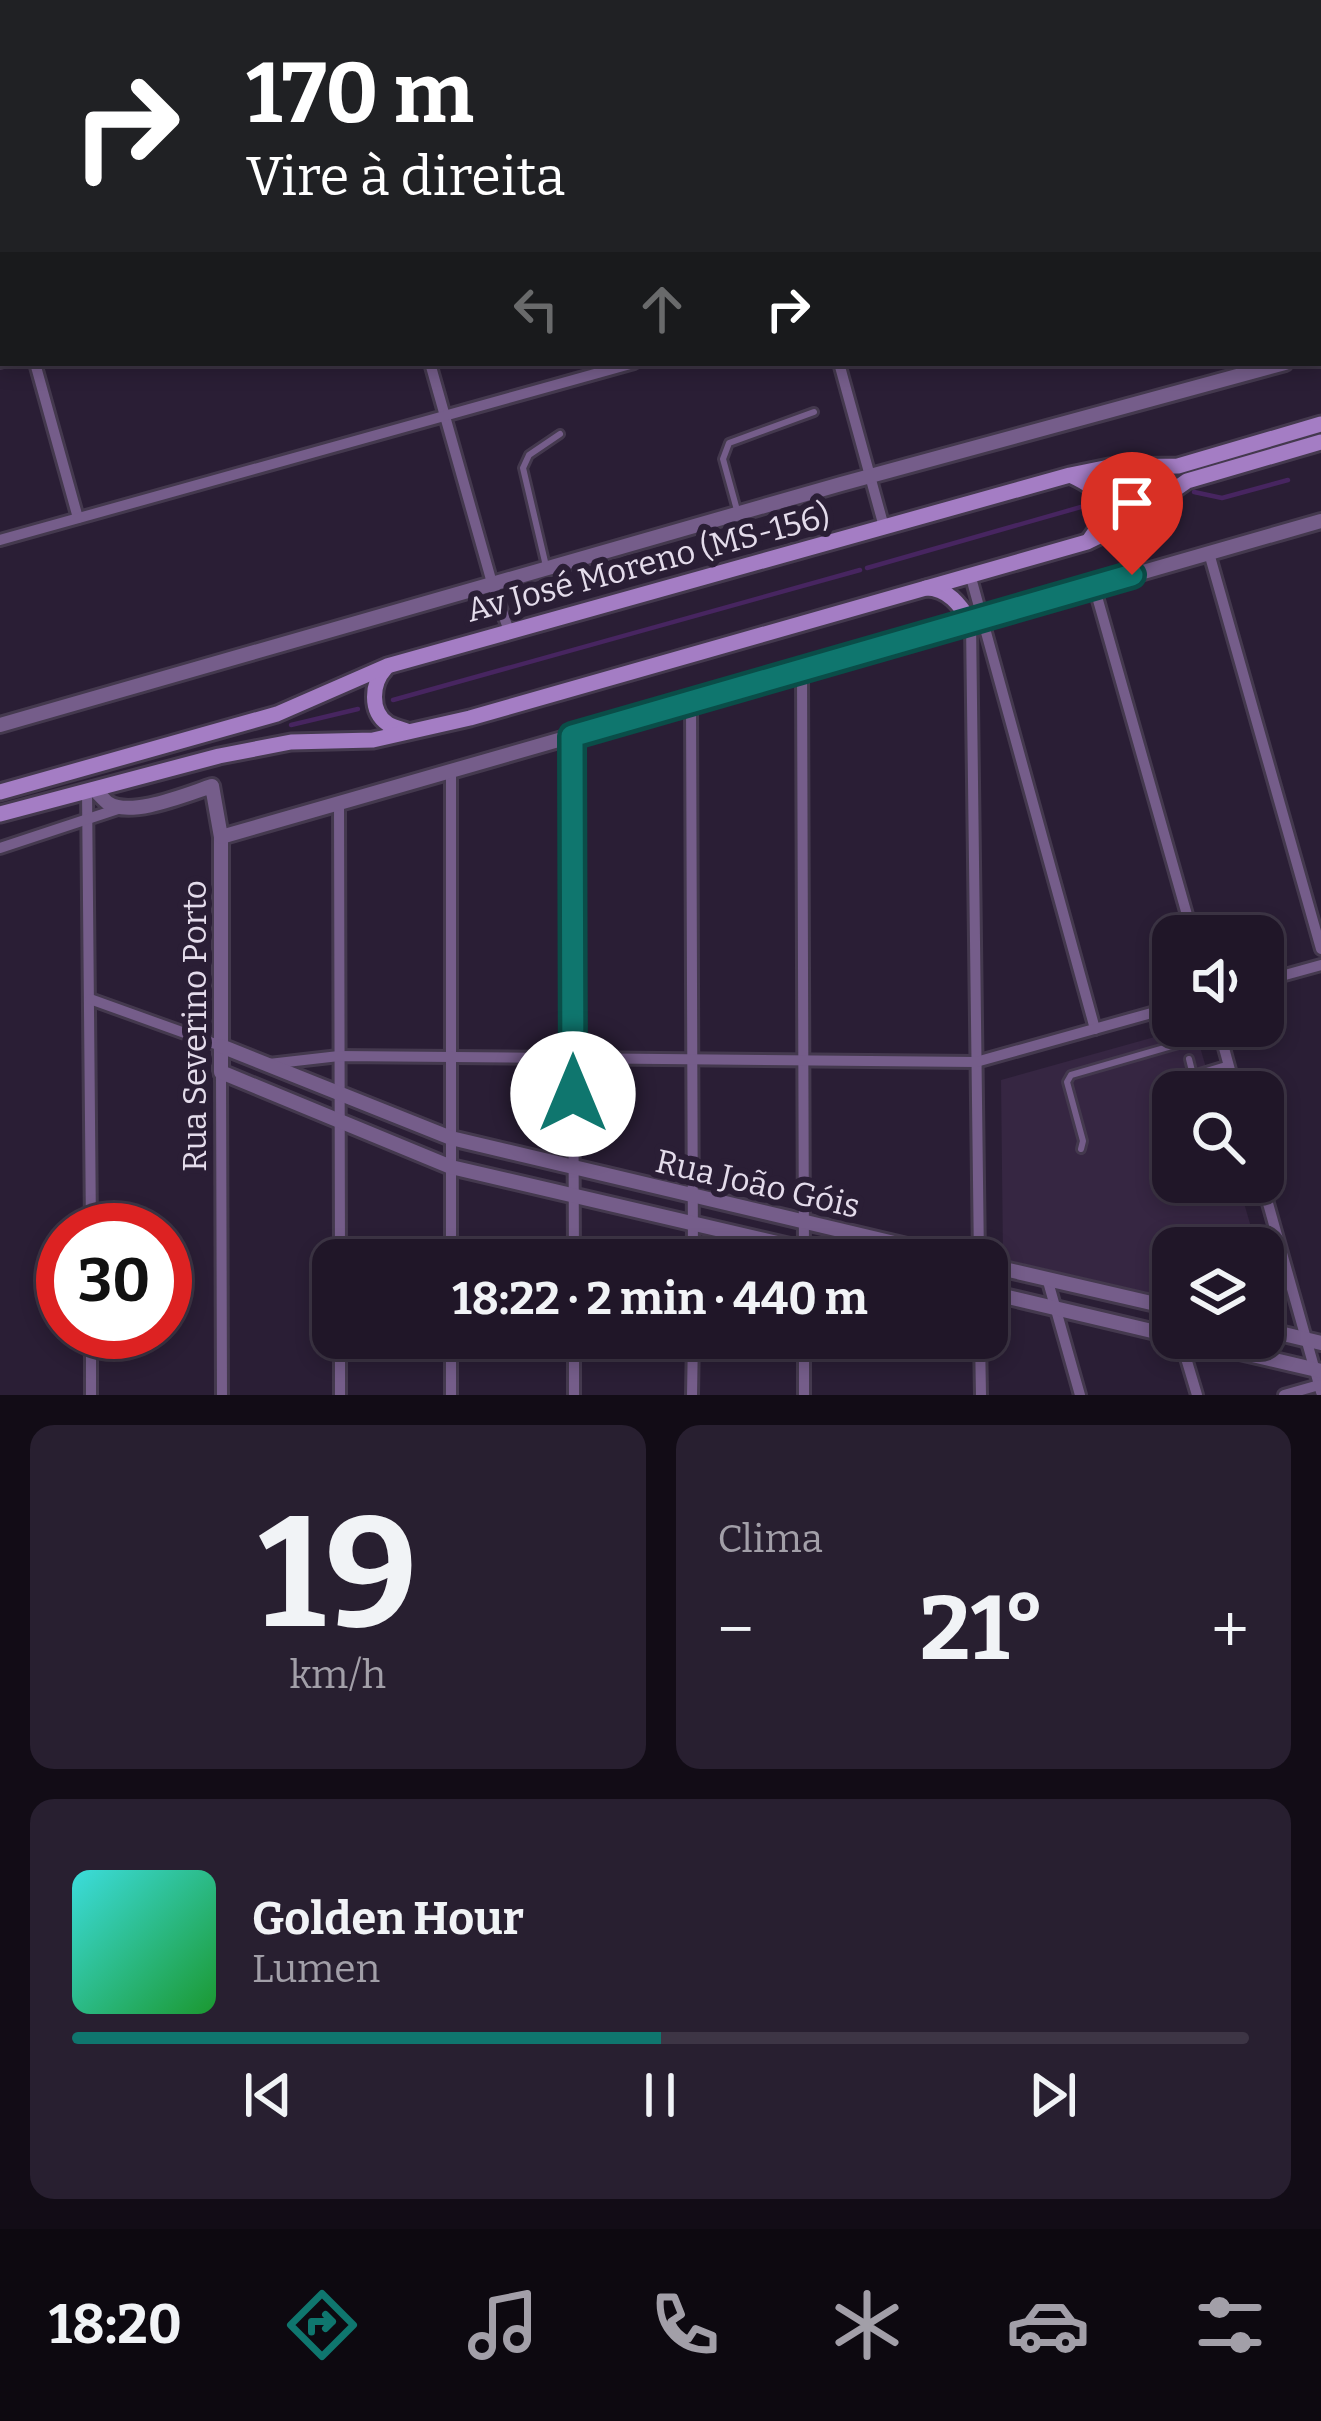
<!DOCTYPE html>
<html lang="pt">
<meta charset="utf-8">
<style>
:root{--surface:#201628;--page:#281f30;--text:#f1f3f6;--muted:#a29fa8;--line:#3d3545;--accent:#0f766e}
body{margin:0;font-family:Bitter,serif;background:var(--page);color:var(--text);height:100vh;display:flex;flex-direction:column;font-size:45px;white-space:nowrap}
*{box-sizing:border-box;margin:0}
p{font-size:39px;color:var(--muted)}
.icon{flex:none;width:66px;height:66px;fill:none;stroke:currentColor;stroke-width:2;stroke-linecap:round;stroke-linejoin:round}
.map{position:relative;height:1395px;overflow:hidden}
.drawer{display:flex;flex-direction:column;gap:30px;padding:30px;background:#120c16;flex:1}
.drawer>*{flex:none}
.guide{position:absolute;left:0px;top:0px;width:1323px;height:366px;box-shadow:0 6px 18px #0003,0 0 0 3px var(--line);background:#202124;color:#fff;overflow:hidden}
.fabs{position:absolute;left:1152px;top:915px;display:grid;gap:24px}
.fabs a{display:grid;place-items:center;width:132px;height:132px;border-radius:24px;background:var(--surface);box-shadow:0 6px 18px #0003,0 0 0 3px var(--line);font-size:60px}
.speed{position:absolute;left:36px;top:1203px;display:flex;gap:24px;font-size:60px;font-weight:700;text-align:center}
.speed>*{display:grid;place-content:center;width:156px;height:156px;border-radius:50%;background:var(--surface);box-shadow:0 6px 18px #0003,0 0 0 3px var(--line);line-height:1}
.speed .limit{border:18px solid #d22;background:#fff;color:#111}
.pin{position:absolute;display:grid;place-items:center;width:102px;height:102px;color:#fff;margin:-123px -51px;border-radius:50% 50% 50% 0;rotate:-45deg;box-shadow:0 0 12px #0007}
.pin .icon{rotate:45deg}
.me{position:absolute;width:132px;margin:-66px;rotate:0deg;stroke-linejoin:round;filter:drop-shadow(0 0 9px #0008)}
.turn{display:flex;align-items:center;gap:42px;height:252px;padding:0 48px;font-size:54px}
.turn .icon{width:156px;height:156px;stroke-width:2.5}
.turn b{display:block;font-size:84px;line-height:102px}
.lanes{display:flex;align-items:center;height:114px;padding:0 48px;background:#0003;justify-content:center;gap:60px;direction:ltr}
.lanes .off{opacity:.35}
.big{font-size:90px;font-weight:700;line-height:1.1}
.drawer .tile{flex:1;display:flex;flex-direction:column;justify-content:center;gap:18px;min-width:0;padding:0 42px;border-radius:24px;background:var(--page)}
.drawer .dial{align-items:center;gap:0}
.dial b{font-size:156px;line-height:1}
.song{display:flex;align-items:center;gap:36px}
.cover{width:144px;height:144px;border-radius:18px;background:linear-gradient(135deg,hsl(180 70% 55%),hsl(130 70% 35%))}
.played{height:12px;border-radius:6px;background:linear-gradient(90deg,var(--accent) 50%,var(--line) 50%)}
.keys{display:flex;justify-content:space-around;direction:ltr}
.heat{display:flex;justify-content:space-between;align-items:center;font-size:66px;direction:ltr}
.drawer .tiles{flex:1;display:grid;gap:30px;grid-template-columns:1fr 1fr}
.tile:last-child{grid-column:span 2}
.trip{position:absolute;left:312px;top:1239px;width:696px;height:120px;border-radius:24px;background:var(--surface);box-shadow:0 6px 18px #0003,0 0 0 3px var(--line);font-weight:700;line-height:120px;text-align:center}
.tab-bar{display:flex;height:192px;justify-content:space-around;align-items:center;background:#0d0910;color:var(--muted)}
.tab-bar .icon{width:84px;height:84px}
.tab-bar .active{color:var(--accent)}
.tab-bar b{font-size:54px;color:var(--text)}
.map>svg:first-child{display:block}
.built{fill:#362642}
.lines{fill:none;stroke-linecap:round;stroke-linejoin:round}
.stream{stroke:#472560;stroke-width:4.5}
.service-casing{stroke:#44394e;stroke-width:12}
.minor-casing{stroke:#44394e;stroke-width:16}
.tertiary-casing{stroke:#44394e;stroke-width:20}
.secondary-casing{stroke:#44394e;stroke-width:21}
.service{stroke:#755d8a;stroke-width:6}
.minor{stroke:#755d8a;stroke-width:10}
.tertiary{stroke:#755d8a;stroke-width:14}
.secondary{stroke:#a47dc4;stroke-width:15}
.route-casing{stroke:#0a4d48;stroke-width:30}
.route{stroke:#0f766e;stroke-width:21}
.labels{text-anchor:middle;stroke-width:12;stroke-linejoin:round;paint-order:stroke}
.street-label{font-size:33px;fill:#e4dceb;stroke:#2a1e35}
</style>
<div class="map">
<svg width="1321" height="1395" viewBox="0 0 1321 1395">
<rect width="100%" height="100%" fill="#2a1e35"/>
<polygon class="built" points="1194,1026 1213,1092 1173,1092 1173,1182 1238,1182 1257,1248 1173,1248 1173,1298 1003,1259 1001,1080"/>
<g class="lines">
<g class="stream">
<polyline points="1194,492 1222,498 1288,480"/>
<polyline points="1120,496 1163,482"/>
<polyline points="867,568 1088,505"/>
<polyline points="393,700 860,570"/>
<polyline points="291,725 358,709"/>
</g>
<defs>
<g id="service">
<polyline points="737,510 723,459 729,443 814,412"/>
<polyline points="546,566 523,468 529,455 560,434"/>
<polyline points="1189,1059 1193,1075"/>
<polyline points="1198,1092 1193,1075 1229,1064"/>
<polyline points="1081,1149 1083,1141 1067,1082 1071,1075 1220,1032"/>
</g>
<g id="minor">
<polyline points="327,0 328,3"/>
<polyline points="736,0 737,3"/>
<polyline points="1120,0 1121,3"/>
<polyline points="1235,0 1236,3"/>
<polyline points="0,2 6,0"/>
<polyline points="626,3 636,0"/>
<polyline points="1320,170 1321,170"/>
<polyline points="0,184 3,183"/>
<polyline points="0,240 3,250"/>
<polyline points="0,362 3,361"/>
<polyline points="35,363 78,518"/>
<polyline points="430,363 492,583 509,631"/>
<polyline points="839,363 884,527"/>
<polyline points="0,540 634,363"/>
<polyline points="1209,553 1321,949"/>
<polyline points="970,574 1095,1029"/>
<polyline points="1094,586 1193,936"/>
<polyline points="971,622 979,1260"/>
<polyline points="802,670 804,1260"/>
<polyline points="691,702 693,1260"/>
<polyline points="572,736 574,1260"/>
<polyline points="451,771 451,1260"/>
<polyline points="87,790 91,1230"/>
<polyline points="339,803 340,1260"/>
<polyline points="0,848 121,808"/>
<polyline points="1263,981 1321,965"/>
<polyline points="90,999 221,1046"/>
<polyline points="1218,1026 1236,1092"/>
<polyline points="269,1064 339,1056 976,1062 1173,1007"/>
<polyline points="221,1072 222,1395"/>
<polyline points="1262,1182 1321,1392"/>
<polyline points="1047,1278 1080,1395"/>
<polyline points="91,1332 91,1395"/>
<polyline points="340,1338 340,1395"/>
<polyline points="451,1338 451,1395"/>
<polyline points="980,1338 981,1395"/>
<polyline points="1180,1338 1197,1395"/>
<polyline points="574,1395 574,1338"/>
<polyline points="692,1395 693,1338"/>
<polyline points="804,1395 804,1338"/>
<polyline points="1284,1395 1319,1385"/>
</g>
<g id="tertiary">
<polyline points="1320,353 1321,353"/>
<polyline points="0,725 841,484 1285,363"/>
<path d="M94,789c2,2 12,13 14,14 23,15 79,-9 104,-17l9,51v235l230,95 399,93"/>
<polyline points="221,837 1321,521"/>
<polyline points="221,1046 451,1138 966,1260"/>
<polyline points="987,1265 1173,1308"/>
<polyline points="987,1292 1173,1336"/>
<polyline points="1263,1329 1321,1343"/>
<polyline points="1180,1338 1321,1371"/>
</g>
<g id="secondary">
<path d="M1072,476c35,16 41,33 18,63"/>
<path d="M926,588c22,0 34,17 45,34"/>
<path d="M385,669c-13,14 -16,42 3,55 3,2 16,6 19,7"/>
<polyline points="0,792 277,714 387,666 1070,475 1109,467 1178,466 1321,424"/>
<polyline points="0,814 219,756 291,742 373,740 470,718 1087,542 1130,521 1187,481 1321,442"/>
</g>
</defs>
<use href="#service" class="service-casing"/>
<use href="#minor" class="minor-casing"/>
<use href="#tertiary" class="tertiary-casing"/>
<use href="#secondary" class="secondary-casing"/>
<use href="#service" class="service"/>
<use href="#minor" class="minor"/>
<use href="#tertiary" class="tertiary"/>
<use href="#secondary" class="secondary"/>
</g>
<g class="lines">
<defs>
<polyline id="route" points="573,1094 572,736 1132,575"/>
</defs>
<use href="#route" class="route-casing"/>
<use href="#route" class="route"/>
</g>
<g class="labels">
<g class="street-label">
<text transform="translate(648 562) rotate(-15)" y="12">Av José Moreno (MS-156)</text>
<text transform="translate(194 1026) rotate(-90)" y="12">Rua Severino Porto</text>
<text transform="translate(758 1183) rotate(13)" y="12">Rua João Góis</text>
</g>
</g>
</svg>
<div class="fabs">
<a><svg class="icon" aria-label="sound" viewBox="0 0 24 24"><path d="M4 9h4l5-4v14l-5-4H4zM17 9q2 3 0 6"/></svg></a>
<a><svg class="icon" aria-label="search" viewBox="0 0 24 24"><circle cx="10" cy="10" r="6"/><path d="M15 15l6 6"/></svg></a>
<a><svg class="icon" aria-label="layers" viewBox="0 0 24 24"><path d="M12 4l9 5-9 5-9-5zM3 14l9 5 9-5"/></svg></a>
</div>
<div class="speed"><div class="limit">30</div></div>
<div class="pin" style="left:1132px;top:575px;background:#d93025"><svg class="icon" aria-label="arrive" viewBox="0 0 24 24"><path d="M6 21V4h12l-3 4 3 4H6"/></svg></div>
<svg class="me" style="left:573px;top:1094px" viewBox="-20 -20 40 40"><circle r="19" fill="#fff"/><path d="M0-13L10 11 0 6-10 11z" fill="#0f766e"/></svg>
<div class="trip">18:22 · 2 min · 440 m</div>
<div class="guide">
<div class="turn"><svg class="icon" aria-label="right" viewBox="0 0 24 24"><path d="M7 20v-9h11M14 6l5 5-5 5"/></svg><div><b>170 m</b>Vire à direita</div></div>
<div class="lanes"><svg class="icon off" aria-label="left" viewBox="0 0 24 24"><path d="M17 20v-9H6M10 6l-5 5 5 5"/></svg><svg class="icon off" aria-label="ahead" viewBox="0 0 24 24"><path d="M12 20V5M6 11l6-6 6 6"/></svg><svg class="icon" aria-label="right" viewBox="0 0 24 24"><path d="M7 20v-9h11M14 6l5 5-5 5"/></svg></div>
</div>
</div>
<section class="drawer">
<div class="tiles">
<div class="tile dial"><b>19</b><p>km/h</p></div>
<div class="tile"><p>Clima</p>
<div class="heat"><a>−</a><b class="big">21°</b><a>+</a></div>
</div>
<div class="tile">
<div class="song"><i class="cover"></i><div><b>Golden Hour</b><p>Lumen</p></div></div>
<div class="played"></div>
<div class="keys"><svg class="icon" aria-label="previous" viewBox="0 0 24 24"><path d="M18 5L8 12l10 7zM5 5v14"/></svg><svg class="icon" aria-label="pause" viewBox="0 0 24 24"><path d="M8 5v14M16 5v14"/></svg><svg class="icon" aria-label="next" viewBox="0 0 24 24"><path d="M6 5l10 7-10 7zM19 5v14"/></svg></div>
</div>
</div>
</section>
<nav class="tab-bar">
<b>18:20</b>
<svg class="icon active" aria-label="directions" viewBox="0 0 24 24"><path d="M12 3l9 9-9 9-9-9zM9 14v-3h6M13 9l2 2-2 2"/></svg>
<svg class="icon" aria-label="music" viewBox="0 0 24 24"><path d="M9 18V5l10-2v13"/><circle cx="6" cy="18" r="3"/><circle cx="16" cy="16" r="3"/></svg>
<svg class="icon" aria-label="phone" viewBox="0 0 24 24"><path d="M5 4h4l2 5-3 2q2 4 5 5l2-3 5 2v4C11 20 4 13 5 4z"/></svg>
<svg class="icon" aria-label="climate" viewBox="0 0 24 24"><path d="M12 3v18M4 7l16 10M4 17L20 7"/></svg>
<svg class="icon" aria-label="car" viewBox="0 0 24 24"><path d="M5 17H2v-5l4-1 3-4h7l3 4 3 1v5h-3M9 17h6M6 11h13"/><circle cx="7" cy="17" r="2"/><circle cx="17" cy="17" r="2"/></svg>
<svg class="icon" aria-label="filters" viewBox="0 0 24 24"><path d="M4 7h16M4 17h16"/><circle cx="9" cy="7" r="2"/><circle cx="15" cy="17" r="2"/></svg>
</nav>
